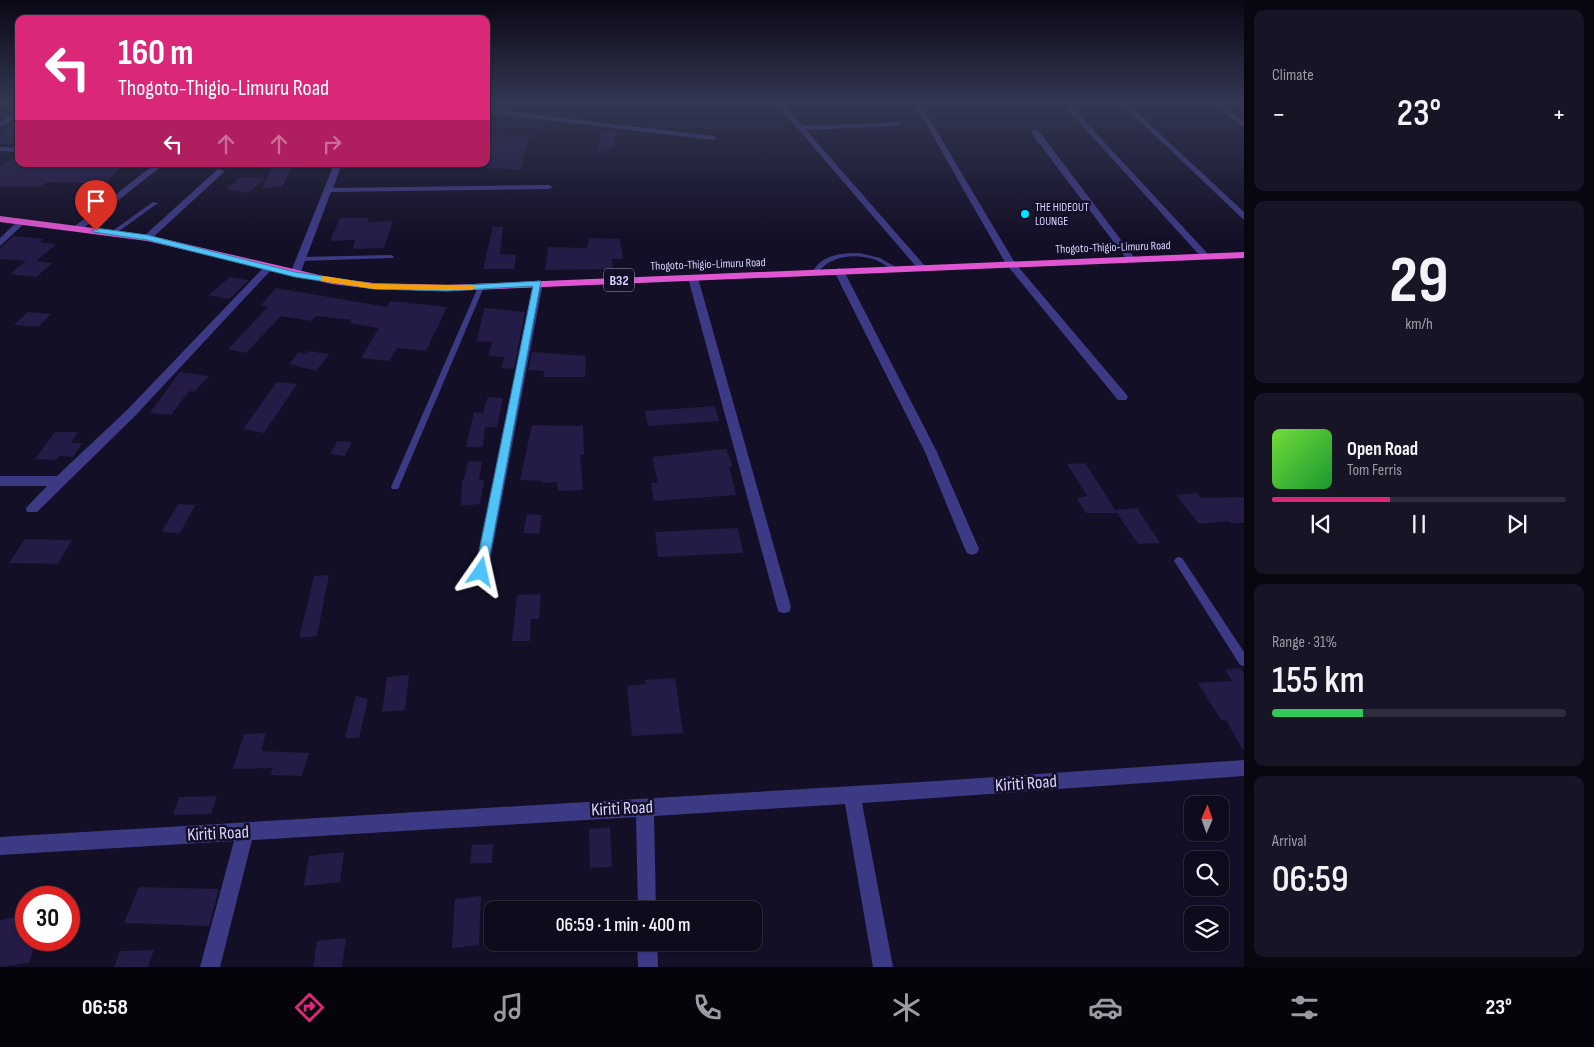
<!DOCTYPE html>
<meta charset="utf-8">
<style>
:root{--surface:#0e0b1c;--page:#171425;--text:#f1f3f6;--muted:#9b9ba3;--line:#2e2b3b;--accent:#db2777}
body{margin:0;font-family:"Sofia Sans Condensed",sans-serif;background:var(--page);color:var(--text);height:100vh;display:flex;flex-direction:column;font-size:19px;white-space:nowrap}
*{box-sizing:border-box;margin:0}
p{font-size:16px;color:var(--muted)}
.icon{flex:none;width:28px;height:28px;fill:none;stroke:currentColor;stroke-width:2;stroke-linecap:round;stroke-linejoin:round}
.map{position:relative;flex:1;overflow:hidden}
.drawer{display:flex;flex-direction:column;gap:10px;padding:10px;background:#08060f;width:350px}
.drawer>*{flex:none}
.hud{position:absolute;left:15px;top:15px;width:475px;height:152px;border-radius:10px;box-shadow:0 1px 4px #0004,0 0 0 1px var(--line);background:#db2777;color:#fff;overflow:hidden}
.needle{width:32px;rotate:2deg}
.buttons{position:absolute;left:1184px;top:796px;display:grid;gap:10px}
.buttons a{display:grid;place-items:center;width:45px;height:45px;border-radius:10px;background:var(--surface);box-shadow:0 1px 4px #0004,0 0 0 1px var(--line);font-size:25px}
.speed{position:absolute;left:15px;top:886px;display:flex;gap:10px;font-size:25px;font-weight:700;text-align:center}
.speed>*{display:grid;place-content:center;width:65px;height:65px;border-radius:50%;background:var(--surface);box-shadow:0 1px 4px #0004,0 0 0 1px var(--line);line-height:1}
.speed .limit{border:8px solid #d22;background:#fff;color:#111}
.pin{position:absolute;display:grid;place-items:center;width:42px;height:42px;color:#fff;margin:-51px -21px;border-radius:50% 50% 50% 0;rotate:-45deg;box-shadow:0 0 5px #0007}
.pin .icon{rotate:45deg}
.me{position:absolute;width:55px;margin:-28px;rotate:11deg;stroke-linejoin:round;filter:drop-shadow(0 0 4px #0008)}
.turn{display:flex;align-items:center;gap:18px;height:105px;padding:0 20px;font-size:22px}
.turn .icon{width:65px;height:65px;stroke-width:2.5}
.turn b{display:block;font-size:35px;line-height:42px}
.lanes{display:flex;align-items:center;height:48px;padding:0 20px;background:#0003;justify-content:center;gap:25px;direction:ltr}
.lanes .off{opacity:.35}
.big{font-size:38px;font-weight:600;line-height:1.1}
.drawer .widget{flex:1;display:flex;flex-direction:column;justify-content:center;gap:8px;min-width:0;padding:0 18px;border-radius:10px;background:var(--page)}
.drawer .dial{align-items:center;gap:0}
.dial b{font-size:65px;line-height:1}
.song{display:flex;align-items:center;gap:15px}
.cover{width:60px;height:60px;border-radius:8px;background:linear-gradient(135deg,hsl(100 70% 55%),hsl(130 70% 35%))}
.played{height:5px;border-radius:2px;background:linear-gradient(90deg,var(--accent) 40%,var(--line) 40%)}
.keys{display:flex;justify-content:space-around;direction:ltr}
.heat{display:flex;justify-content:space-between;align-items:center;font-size:28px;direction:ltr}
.charge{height:8px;border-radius:4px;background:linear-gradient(90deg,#34c759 31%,var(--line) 0)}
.trip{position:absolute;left:484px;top:901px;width:278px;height:50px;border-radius:10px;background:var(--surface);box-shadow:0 1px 4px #0004,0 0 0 1px var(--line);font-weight:600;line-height:50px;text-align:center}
.tab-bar{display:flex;height:80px;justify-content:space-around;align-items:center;background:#06040b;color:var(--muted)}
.tab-bar .icon{width:35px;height:35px}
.tab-bar .selected{color:var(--accent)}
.tab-bar b{font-size:22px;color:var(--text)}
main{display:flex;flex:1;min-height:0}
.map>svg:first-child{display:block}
.building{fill:#241b47}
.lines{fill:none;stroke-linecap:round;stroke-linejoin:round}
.service{fill:#3d3a85;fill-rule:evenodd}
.minor{fill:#3d3a85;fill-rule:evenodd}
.trunk{fill:#e055d1;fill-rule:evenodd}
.route{fill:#4fc3f7;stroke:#337fa1}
.slow{fill:#f59e0b}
.poi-dot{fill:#00e5ff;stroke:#130f26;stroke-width:2}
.labels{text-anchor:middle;stroke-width:5;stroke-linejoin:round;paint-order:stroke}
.far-poi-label{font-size:12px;fill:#d9d4ff;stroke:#130f26;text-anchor:start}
.far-street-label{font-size:12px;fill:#d9d4ff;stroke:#130f26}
.shield{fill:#130f26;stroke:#9e99be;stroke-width:1}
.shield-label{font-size:14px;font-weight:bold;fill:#d9d4ff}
.near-street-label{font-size:18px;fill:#d9d4ff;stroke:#130f26}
</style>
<main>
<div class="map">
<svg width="1244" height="967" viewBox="0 0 1244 967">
<rect width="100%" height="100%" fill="#130f26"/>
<g class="building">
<polygon points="19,120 19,145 0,144 0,133"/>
<polygon points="602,131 617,131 613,148 596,153"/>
<polygon points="489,134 529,135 521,170 486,168 486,147"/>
<polygon points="19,155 19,164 74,164 119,168 105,184 48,182 41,186 0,186 0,167"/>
<polygon points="292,166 282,187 262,188 273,167"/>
<polygon points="241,177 266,178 248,193 226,189"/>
<polygon points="340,218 369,218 368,222 393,221 384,248 353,249 355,240 330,241"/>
<polygon points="493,226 503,227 500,254 516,255 514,269 483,269"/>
<polygon points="14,236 44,239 39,242 57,244 36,261 53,263 36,277 10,274 26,261 0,259 0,248"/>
<polygon points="589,238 620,239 623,259 612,259 613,269 545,270 548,247 587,248"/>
<polygon points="230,277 249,280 229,299 209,295"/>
<polygon points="276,288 387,307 390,301 447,307 426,351 397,348 389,361 361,358 379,328 349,323 352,320 316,316 311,321 281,316 246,353 228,349 268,307 260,306"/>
<polygon points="484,308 525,312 514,369 501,368 504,357 488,356 492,342 477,341"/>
<polygon points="28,312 51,314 38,327 14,325"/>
<polygon points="308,351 329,354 316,371 289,364 299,352 306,354"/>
<polygon points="532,352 586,356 585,377 543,377 544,371 528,370"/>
<polygon points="180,372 209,376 194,392 189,391 171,415 150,413"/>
<polygon points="277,382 297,384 264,433 243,429"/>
<polygon points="488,397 503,398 497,427 485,427 483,447 466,447 474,412 483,413"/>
<polygon points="715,406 719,421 648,426 645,411"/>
<polygon points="532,425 583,426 584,455 580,455 583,490 558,491 557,482 542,483 542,481 520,480"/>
<polygon points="55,432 78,432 71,443 82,443 73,457 59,456 56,460 35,459"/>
<polygon points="337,441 352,442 345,456 330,454"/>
<polygon points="726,449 733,466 729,467 736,495 654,501 651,483 658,483 652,457"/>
<polygon points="468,461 482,462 479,480 484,480 480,504 461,506 462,480 464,480"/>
<polygon points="1085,463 1091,472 1117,513 1086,513 1077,498 1087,496 1067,464"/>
<polygon points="1197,493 1201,498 1244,497 1244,523 1231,523 1229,521 1199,524 1176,495"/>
<polygon points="178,504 195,505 180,533 162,532"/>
<polygon points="1137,508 1160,543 1138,544 1115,510"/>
<polygon points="527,514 542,515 539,534 523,533"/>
<polygon points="738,528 743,553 658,557 655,532"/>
<polygon points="25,539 72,540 58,564 9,563"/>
<polygon points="329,575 317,636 299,638 314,576"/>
<polygon points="541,594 539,619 531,619 530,641 512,641 517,595"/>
<polygon points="1241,668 1244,674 1244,752 1226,720 1221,720 1198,683 1232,681 1225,670"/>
<polygon points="409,675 405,710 382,712 387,677"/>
<polygon points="675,678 683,733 632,736 627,686 646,684 645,680"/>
<polygon points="356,696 368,699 359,738 345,738"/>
<polygon points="266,733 261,751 309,753 302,776 270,775 273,768 233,769 244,734"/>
<polygon points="217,796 211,814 173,815 179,797"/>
<polygon points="610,827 612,867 590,868 589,829"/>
<polygon points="493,844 492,863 470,863 472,845"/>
<polygon points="344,852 340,882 304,886 309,856"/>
<polygon points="139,887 219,889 209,926 124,923"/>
<polygon points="481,896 479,945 452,948 455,899"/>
<polygon points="26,915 26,940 36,940 29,963 0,967 0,920"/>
<polygon points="346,938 342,967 313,967 317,941"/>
<polygon points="154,950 148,967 114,967 120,951"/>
</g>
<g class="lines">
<g class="service">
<polygon points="153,202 158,203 115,234 111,234 111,232"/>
<path d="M859,253l21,5 19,11 -3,2 -2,-1c-6,-3 -12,-7 -18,-10 -20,-7 -47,-5 -59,14h-4l-1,-1c9,-18 28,-20 47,-20z"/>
<polygon points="391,255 394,257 393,258 301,261 298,259 301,257"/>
<polygon points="481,285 484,287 399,487 398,489 392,489 391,487 478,287"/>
<polygon points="1179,557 1182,558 1244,652 1244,666 1240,665 1176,564 1174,561 1176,558"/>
</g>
<g class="minor">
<polygon points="776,103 782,103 803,126 900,122 901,124 897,126 806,130 925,266 925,270 919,270"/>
<polygon points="914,103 920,103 1015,263 1126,394 1128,397 1126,400 1118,400 1006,264"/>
<polygon points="1062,103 1068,103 1208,254 1208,258 1202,258"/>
<polygon points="1121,103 1127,103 1244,212 1244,220"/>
<polygon points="1211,103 1218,103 1244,122 1244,127"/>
<polygon points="486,109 713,136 717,138 713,140 486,113"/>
<polygon points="19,111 19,116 0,127 0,122"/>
<polygon points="1032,130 1038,130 1134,257 1134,261 1128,261 1032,134"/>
<polygon points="0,147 19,148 19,152 0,151"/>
<polygon points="155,164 164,164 81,230 75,230 75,226"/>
<polygon points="334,164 342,164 333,188 549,185 553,187 549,189 331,192 300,274 295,277 292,276 290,274"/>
<polygon points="218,169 225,171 150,240 144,240 144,236"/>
<polygon points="19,220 26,222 0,246 0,238"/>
<polygon points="268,265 271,266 271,270 135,416 37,512 27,512 26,508 47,486 0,486 0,476 57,476 127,410 265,266"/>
<polygon points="839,268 844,271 937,452 979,549 977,553 972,555 967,553 965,549 925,452 834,271"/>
<polygon points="693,275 698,278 791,607 789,612 784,613 779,612 777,607 688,278"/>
<polygon points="538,280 543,283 488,572 486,576 481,578 476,576 474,572 533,283"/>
<polygon points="1244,760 1244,776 862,803 893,967 873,967 845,804 654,816 656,910 638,910 636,817 252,840 220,967 200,967 234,841 0,855 0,837 921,782"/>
<polygon points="637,942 657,942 658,967 638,967"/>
</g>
<polygon class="trunk" points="0,216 147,235 332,278 374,283 447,285 1244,252 1244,258 447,291 374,289 332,284 147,241 0,222"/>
</g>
<linearGradient id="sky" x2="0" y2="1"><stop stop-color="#0a0815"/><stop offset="0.43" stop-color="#333752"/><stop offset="1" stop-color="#333752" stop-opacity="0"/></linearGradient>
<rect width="1244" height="238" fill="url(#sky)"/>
<polygon class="route" points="96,228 147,235 295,272 374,284 447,286 541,281 486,575 481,577 475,572 533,286 447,291 374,289 295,277 147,240 93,232 93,229"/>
<polygon class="slow" points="324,276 374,284 472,285 476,287 472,290 374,289 321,281 321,277"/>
<circle class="poi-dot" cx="1025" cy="214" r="5"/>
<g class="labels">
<g class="far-poi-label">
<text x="1035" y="211">THE HIDEOUT<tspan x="1035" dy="14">LOUNGE</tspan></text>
</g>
<g class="far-street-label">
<text transform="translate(1113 247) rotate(-2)" y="4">Thogoto-Thigio-Limuru Road</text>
<text transform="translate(708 264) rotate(-2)" y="4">Thogoto-Thigio-Limuru Road</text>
</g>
<rect class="shield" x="604" y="268.5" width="30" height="23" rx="4"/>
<g class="shield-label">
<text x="619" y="285">B32</text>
</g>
<g class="near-street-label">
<text transform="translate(1026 783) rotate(-4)" y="6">Kiriti Road</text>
<text transform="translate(622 808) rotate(-3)" y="6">Kiriti Road</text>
<text transform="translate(218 833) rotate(-3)" y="6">Kiriti Road</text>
</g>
</g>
</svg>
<div class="buttons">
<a><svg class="needle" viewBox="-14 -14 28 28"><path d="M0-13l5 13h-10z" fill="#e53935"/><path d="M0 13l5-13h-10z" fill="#9b9ba3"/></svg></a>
<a><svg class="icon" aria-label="search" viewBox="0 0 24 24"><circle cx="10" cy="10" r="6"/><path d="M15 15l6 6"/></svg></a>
<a><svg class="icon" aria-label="layers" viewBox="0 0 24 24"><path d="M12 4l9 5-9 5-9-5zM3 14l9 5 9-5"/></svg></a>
</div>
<div class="speed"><div class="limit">30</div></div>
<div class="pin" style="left:96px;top:231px;background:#d93025"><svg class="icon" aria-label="arrive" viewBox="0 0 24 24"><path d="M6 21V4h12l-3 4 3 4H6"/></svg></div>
<svg class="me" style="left:481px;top:572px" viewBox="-20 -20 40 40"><path d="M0-17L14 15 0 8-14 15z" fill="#4fc3f7" stroke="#fff" stroke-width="4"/></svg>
<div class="trip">06:59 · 1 min · 400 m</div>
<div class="hud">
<div class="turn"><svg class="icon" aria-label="left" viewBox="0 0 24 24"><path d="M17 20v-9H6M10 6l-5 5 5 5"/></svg><div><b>160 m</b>Thogoto-Thigio-Limuru Road</div></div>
<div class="lanes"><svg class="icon" aria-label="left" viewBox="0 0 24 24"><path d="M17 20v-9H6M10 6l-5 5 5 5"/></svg><svg class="icon off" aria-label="ahead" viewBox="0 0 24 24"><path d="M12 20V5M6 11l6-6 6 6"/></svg><svg class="icon off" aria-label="ahead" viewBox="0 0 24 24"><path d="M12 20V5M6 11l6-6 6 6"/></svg><svg class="icon off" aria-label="right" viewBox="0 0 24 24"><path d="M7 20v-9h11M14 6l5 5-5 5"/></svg></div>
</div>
</div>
<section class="drawer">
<div class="widget"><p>Climate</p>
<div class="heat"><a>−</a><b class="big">23°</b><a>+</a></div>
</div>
<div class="widget dial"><b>29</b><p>km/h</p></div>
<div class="widget">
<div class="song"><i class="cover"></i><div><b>Open Road</b><p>Tom Ferris</p></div></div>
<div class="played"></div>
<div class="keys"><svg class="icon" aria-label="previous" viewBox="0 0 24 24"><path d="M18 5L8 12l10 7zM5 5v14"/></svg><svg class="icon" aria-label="pause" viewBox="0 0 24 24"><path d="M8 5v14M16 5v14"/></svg><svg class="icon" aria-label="next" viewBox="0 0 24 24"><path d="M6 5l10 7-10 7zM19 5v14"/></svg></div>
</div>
<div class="widget"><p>Range · 31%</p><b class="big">155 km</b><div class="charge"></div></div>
<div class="widget"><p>Arrival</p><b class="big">06:59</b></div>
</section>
</main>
<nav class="tab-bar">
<b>06:58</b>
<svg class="icon selected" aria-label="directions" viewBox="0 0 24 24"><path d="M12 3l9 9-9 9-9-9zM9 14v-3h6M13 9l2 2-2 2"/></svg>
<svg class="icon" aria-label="music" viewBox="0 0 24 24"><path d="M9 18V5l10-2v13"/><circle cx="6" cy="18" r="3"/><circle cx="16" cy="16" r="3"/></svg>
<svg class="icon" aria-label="phone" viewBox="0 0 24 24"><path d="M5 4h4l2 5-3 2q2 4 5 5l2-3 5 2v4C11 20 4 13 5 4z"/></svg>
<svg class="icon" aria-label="climate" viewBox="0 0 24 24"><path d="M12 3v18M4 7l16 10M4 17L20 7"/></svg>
<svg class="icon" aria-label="car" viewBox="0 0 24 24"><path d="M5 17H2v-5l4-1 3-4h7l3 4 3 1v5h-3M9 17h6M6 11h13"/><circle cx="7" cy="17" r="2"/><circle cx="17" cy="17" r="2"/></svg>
<svg class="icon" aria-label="filters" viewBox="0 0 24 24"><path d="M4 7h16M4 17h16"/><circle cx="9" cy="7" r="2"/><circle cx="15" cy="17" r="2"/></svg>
<b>23°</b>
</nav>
